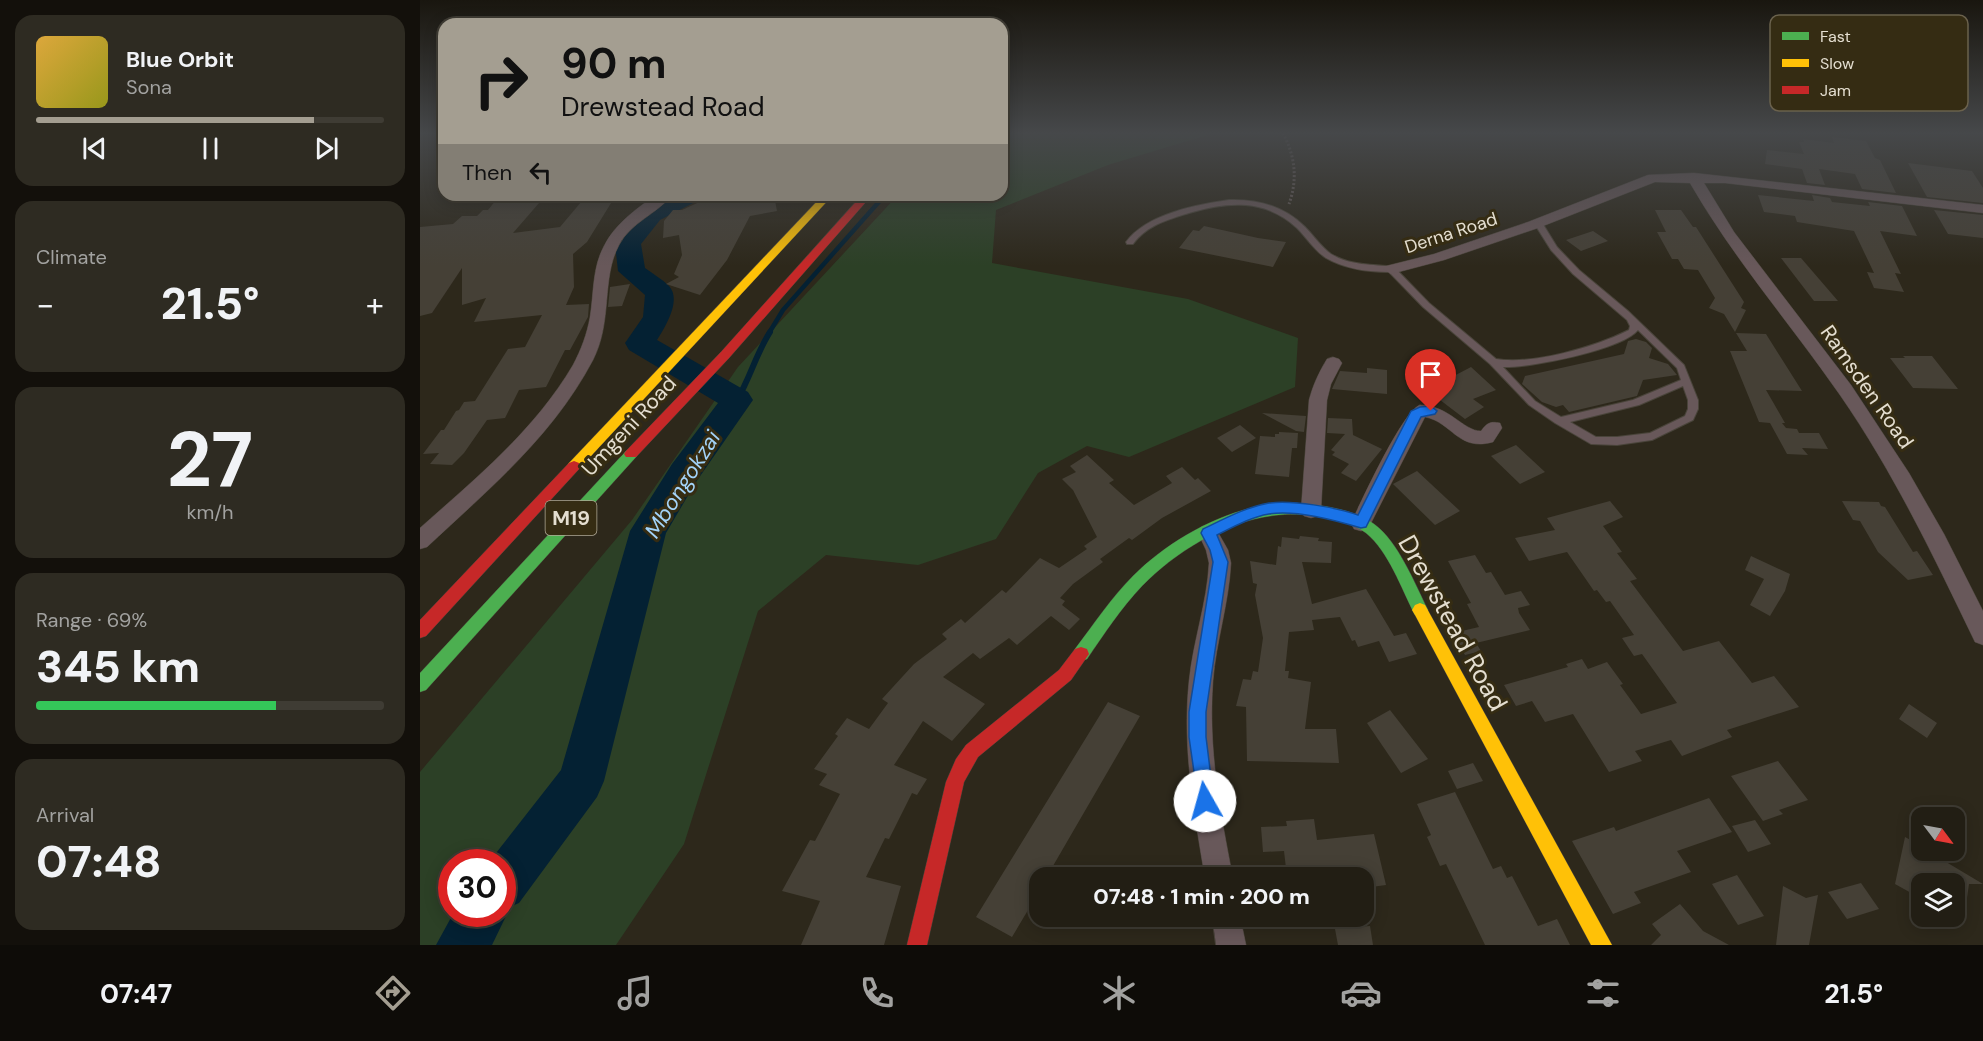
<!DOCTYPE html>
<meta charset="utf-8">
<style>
:root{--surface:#221e14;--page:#2e2b22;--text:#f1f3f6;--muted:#a2a2a0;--line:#3f3c34;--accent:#a49e91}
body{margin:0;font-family:"DM Sans",sans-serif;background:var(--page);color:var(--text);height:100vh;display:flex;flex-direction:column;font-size:22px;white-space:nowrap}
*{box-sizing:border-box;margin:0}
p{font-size:20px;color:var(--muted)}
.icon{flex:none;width:33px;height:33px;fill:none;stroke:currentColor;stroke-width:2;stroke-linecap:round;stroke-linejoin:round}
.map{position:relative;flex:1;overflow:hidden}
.panel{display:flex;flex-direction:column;gap:15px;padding:15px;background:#13100b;width:420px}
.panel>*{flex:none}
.top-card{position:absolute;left:18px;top:18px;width:570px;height:183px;border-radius:18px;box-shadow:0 3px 15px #0003,0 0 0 2px var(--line);background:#a49e91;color:#111;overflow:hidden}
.needle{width:39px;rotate:122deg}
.controls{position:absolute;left:1491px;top:807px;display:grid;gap:12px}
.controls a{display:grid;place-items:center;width:54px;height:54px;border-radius:12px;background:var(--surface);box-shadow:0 3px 15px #0003,0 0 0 2px var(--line);font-size:30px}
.speed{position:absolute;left:18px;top:849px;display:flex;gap:12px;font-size:30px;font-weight:700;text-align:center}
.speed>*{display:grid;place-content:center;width:78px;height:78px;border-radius:50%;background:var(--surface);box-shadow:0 3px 15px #0003,0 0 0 2px var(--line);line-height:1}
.speed .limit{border:9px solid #d22;background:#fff;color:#111}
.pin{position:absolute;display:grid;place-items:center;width:51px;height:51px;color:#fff;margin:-62px -26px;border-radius:50% 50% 50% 0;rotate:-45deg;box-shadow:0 0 6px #0007}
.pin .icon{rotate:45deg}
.me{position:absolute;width:66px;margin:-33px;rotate:353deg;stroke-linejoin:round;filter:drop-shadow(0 0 4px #0008)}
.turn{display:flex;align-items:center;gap:21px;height:126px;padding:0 24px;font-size:27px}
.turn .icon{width:78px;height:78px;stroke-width:2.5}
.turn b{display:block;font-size:42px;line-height:51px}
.then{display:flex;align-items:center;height:57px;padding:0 24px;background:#0003;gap:12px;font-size:22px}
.big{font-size:45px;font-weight:800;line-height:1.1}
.panel .card{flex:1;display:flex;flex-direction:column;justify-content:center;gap:9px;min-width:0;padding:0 21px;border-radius:18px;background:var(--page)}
.panel .dial{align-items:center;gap:0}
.dial b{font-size:78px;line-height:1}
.song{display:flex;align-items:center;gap:18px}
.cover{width:72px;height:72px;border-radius:9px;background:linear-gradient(135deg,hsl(40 70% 55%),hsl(60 70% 35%))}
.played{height:6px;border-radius:3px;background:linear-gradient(90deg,var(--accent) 80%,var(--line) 80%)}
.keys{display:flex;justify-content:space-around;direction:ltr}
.heat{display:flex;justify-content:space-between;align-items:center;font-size:33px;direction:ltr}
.charge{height:9px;border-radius:4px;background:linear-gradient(90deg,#34c759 69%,var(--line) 0)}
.trip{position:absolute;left:609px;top:867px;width:345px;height:60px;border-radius:18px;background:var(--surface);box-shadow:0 3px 15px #0003,0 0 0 2px var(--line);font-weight:800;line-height:60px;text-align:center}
.tabs{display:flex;height:96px;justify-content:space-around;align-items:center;background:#0e0c08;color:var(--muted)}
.tabs .icon{width:42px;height:42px}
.tabs .selected{color:var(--accent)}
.tabs b{font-size:27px;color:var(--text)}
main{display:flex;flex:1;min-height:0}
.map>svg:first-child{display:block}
.green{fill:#2c4026;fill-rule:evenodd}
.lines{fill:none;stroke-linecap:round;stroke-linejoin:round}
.stream-far1{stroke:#042133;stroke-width:4.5}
.stream{stroke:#042133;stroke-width:6}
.river{fill:#042133;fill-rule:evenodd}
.building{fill:#454036}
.lane-casing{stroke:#49443a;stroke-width:2}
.street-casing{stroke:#49443a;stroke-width:1}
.fast-casing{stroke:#49443a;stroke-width:1}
.slow-casing{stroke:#49443a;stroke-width:1}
.jam-casing{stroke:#49443a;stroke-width:1}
.path{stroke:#655b59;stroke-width:3;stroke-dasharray:2 2;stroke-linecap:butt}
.lane{fill:#68585a;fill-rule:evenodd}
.street{fill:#68585a;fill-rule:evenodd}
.fast{fill:#4caf50;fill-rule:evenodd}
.slow{fill:#ffc107;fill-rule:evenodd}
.jam{fill:#c62828;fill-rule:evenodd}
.route{fill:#1a73e8;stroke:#114b97;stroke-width:1.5}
.labels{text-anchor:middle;stroke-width:6;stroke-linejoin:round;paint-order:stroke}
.far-street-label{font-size:18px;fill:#e4ded0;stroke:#352c13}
.shield{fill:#352c13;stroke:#b0a997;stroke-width:1.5}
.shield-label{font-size:20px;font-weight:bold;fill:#e4ded0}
.street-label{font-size:21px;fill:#e4ded0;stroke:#352c13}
.water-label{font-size:22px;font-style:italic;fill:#a3d3f9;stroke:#352c13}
.near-street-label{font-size:26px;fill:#e4ded0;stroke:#352c13}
.key{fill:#352c13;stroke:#6a614c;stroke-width:1.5}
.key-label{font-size:16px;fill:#e4ded0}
</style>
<main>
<section class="panel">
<div class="card">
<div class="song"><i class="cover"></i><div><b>Blue Orbit</b><p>Sona</p></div></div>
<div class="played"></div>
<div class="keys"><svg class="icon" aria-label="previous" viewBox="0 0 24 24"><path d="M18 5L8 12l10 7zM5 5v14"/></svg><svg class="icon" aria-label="pause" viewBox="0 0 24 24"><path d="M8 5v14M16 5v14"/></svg><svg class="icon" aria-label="next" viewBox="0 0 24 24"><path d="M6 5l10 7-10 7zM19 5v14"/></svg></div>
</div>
<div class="card"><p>Climate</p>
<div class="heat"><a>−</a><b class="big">21.5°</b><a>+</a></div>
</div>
<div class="card dial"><b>27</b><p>km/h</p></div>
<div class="card"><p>Range · 69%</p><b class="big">345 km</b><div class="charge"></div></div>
<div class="card"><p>Arrival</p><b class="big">07:48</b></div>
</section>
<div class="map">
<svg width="1563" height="945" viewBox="0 0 1563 945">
<rect width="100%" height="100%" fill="#2d281b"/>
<path class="green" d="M582,133h212l-106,32 -112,45 -4,53 196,36 110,39 -3,49 -166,70 -42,-11 -49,27 -42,66 -78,26 -92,-10 -68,56 -74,233 -68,101h-196v-173l212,-252 106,-153 160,-172h104zM82,862v52h-50v-52z"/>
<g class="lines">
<polyline class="stream-far1" points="349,333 363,310 465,195"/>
<path class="stream" d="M317,400c13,-22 19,-46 33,-68"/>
<path class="river" d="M251,195h31l-3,5 -39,20 -19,24 4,24c8,6 17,11 24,18 13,14 -4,41 -12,54l91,52 5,8 -57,82 -30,51 -62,248 -7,16 -78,106 -14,6 2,5 -15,31h-56l17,-31h49v-52h-13l72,-92 69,-239 42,-67 46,-61 -89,-53 -4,-7 18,-26 2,-22 -27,-24 -3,-27 27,-34z"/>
</g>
<g class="building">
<polygon points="1412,137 1446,141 1455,158 1460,160 1476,193 1442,189 1435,174 1399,169 1405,185 1387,183 1382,169 1345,164 1347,150 1384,154 1379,142 1384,142 1383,139 1414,143"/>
<polygon points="1488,163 1552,171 1563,188 1563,203 1507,197"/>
<polygon points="80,195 126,195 93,233 140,227 167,195 196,195 167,242 153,254 154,287 146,305 169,304 168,317 150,350 145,350 126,387 99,390 85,418 67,420 44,453 32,465 10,464 19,453 3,454 21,430 24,430 36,411 39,410 44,402 55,401 88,349 105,347 122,315 54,322 66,298 42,305 42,268 12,313 0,316 0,227 33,224 42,216 57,216 63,210 68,210"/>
<polygon points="284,195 354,195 357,211 330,216 307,260 280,295 246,284 259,277 254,274 262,255 259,235 243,238 244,221 253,210 262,210 286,199"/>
<polygon points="1338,195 1394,201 1392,195 1410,198 1412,202 1450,206 1448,202 1482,206 1497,236 1460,231 1481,274 1475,273 1484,292 1454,288 1447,272 1454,273 1434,231 1377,222 1375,216 1344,212"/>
<polygon points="1235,210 1261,210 1273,227 1276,227 1324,302 1321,308 1326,310 1315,332 1304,314 1289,308 1295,298 1278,270 1264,269 1258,259 1252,259 1237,232 1246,232"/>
<polygon points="1514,210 1563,215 1563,238 1528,234"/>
<polygon points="784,226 838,238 866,242 853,267 759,248 773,230 779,231"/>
<polygon points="1173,231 1188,241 1161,251 1146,240"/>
<polygon points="1361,258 1381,258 1418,301 1394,301"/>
<polygon points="210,284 202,306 188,307 190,287"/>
<polygon points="1316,333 1346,334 1382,391 1346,390 1365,423 1362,423 1366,428 1377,429 1379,433 1399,433 1408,449 1382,448 1388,455 1367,454 1350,423 1339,422 1310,351 1327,351"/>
<polygon points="1216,339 1226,342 1232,348 1229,358 1248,364 1257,375 1223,380 1217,396 1149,412 1143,405 1136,407 1122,402 1102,384 1105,376 1204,354 1208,341"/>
<polygon points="1483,356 1512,356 1538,389 1493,388 1470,358 1485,358"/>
<polygon points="1051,367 1076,390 1053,399 1064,407 1045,419 1007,390"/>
<polygon points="947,368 967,370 967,394 912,389 920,371 947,373"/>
<polygon points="842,413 886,416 884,432 876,431"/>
<polygon points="908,418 932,419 933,435 962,449 936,481 921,473 929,464 912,455 915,452 911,450 925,434 907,433"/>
<polygon points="820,425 836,438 812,452 797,438"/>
<polygon points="859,432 878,433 877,448 872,448 869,477 835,474 840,436 855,437 855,434 859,434"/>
<polygon points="1096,445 1125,472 1100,484 1071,456"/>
<polygon points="667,455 694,480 689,483 714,505 752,483 746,476 762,467 775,480 778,478 791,491 742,518 712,540 709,538 680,559 683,562 653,584 640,598 645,601 642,605 660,619 649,630 631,616 597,645 589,638 560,659 553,653 523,677 565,704 532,741 503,721 474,765 507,779 497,795 492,793 469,839 465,838 446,877 481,886 464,945 381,945 400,901 362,891 390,840 395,841 420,794 399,785 407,774 394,769 418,736 415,734 427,718 449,729 468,703 462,699 494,664 527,639 522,634 541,619 545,623 582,590 586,593 620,558 639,568 667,549 664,546 677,537 653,490 642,479 656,472 650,466"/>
<polygon points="997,471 1040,511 1015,525 973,484"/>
<polygon points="1190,501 1203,517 1183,526 1202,552 1197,553 1217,579 1210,581 1263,651 1299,641 1332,683 1354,676 1379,707 1307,730 1312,737 1262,756 1251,740 1215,751 1222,761 1189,772 1153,714 1125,722 1112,701 1096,706 1084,685 1148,667 1146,664 1162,659 1168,669 1187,662 1203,684 1200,685 1221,714 1257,703 1222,654 1214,656 1202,638 1214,635 1190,601 1186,602 1177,590 1174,591 1147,552 1109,561 1095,538 1135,530 1127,518"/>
<polygon points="1422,501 1459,502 1461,506 1465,507 1493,552 1497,551 1513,575 1488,580 1458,552 1440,521 1433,520"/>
<polygon points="880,536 899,538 898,541 912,542 911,563 882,562 892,604 946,589 974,636 986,633 997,654 969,662 959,641 938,647 935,640 932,641 920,617 892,620 894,630 869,632 865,671 869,671 868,678 891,682 885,729 916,729 919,763 827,761 826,707 816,706 823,679 831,680 833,671 838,672 843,638 835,595 837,584 833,583 830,561 856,565 858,546 861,547 862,537 879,539"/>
<polygon points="1055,555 1066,573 1071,572 1085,595 1101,591 1110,605 1098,608 1099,613 1110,630 1056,643 1061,651 1045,655 1033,633 1059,627 1047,604 1051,603 1028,561"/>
<polygon points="1331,556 1370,574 1365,591 1350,616 1330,605 1344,579 1325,570"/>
<polygon points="688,702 720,716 626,878 620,878 620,890 592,937 556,917"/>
<polygon points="1489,704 1517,723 1507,738 1479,719"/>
<polygon points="970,710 1008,759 981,773 947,723"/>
<polygon points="1358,761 1388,800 1359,810 1363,814 1343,821 1311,776"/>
<polygon points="1053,763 1063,781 1037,789 1028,771"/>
<polygon points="1035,792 1073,869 1081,866 1087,878 1092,876 1118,926 1137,919 1150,945 1065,945 1026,864 1020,866 1007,837 1011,835 997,804"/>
<polygon points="1289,798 1312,832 1257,851 1271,872 1214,892 1221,903 1193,914 1152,841 1194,827 1196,831"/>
<polygon points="894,819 897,840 954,834 966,885 944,888 944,878 936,878 934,865 901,869 902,878 867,877 864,851 843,852 841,827 867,826 866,821"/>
<polygon points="1335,820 1351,844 1328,852 1312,826"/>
<polygon points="1485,837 1502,846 1502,850 1506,850 1563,884 1549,884 1544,919 1534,918 1534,884 1502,884 1502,899 1475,884"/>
<polygon points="1317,875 1344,916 1318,925 1292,884"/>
<polygon points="1441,883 1459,909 1427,919 1408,892"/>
<polygon points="1363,886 1386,898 1398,895 1389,945 1356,945"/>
<polygon points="1260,904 1283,931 1309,945 1231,945 1241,935 1232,924"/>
<polygon points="950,926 953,945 918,945 915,929"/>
</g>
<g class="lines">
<defs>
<path id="lane" d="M809,200c29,-1 55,6 76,27 9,9 16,20 26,27 20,12 41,10 63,13l35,36 67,56c37,6 99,-12 133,-29l1,-4 -3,-6 -54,-46 -22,-24 -17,-27 4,-2h3l16,26 22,23 49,41 56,54 14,35v9l-5,11 -41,20 -35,5 -26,-1 -36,-21 -26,-18 -39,-41 -67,-57 -34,-35c-21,0 -44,-3 -63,-14 -12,-8 -19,-20 -29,-30 -32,-30 -70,-26 -108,-15 -22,7 -42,12 -56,31h-6l-1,-2c21,-28 69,-37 103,-42zM1218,330l39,38 4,12 -48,20 -72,17 -26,-16 -32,-34c26,1 119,-17 135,-37zM1263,386l5,14v9l-3,7 -35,17 -33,4h-21l-26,-15 69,-17z"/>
<g id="street">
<path d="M1274,173l289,32v8l-258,-30h-21l30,49 117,153 58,88 35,61 39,77v34l-8,-3c-41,-85 -81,-169 -135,-247 -50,-72 -107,-137 -150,-212l-35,-1 -117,46 -94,32 -53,14 -8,-5 3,-3 48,-12 94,-32 120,-47z"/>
<path d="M236,195h16c-15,19 -41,27 -53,50 -18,34 -6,76 -26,115 -40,76 -104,129 -166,187l-7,2v-21c56,-50 114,-97 153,-163 8,-15 14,-31 17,-48 4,-24 2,-49 14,-71 11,-22 32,-37 52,-51z"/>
<path d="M913,357l6,2 3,4 -11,21 -4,16 -6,110 -3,6 -7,2 -7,-2 -3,-6 8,-110c4,-15 10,-28 18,-41z"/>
<path d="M1000,405c29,0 43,26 61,26 6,-8 9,-10 19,-8l2,5 -9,14c-35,10 -41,-20 -68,-25l-57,112 -7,2 -7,-2 -3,-6c10,-21 52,-113 69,-118z"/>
<path d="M788,525l7,2 13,23 3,13c-2,40 -15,79 -18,118 -5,68 7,130 20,197h-28c-11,-66 -23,-130 -16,-197 4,-40 18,-78 20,-118l-3,-13 -8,-17 3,-6z"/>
<polygon points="792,916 820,916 826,945 796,945"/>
</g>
<g id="fast">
<polygon points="211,449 216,451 218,454 216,457 6,690 0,692 0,673 206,451"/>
<path d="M865,503c26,0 68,5 89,21 24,17 41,60 54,86l-3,5 -5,2 -5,-2c-14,-27 -26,-63 -49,-82 -14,-11 -36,-15 -52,-17 -62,-10 -129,26 -172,70 -21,22 -38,48 -55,73l-6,2 -6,-2 -2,-5 2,-5c19,-25 36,-51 58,-73 38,-38 98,-71 152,-73z"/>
</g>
<g id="slow">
<polygon points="403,195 413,195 159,469 149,469 147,466 149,463"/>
<polygon points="1000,603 1005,605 1192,945 1171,945 995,615 992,610 995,605"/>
</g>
<g id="jam">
<polygon points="442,195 452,195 309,358 216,457 206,457 204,454 206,451 301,352"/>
<polygon points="154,461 159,463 161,466 159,469 6,636 0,638 0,620 149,463"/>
<polygon points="661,647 667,649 669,654 651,680 558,757 544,782 507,945 487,945 526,782 536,759 546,745 639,670 655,649"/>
</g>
</defs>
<use href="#lane" class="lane-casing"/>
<use href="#street" class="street-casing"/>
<use href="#fast" class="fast-casing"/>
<use href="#slow" class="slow-casing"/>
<use href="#jam" class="jam-casing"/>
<path class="path" d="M863,133c12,23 15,46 6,71"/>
<use href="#lane" class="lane"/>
<use href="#street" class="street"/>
<use href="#fast" class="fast"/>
<use href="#slow" class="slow"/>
<use href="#jam" class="jam"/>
</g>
<linearGradient id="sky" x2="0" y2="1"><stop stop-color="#19160f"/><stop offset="0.5" stop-color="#46484a"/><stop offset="1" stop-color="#46484a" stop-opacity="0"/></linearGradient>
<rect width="1563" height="266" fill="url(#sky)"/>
<path class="route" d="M1011,406l6,5 -2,3 -14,3 -55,110 -5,1c-27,-8 -64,-18 -92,-14 -18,3 -36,13 -52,21l11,27 -22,150v25l8,64 -2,6 -7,3 -6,-3 -10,-70v-25l24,-150 -3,-12 -9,-17 2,-4c21,-10 43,-22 66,-26 24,-3 66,4 89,12l53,-104 9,-4z"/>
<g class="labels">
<g class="far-street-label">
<text transform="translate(1031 233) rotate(-18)" y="6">Derna Road</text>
</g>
<rect class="shield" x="125.5" y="501" width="51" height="34" rx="4.5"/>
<g class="shield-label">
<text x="151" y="525">M19</text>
</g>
<g class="street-label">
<text transform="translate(1447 387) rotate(55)" y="7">Ramsden Road</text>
<text transform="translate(209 426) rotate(-47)" y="7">Umgeni Road</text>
</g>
<g class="water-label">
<text transform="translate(262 484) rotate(-58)" y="8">Mbongokzai</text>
</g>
<g class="near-street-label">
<text transform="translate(1033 623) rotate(61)" y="9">Drewstead Road</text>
</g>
</g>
<rect x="1350" y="15" width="198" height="96" rx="9" class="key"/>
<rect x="1362" y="32" width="27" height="8" fill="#4caf50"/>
<rect x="1362" y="59" width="27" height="8" fill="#ffc107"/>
<rect x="1362" y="86" width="27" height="8" fill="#c62828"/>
<g class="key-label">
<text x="1400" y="42">Fast</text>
<text x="1400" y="69">Slow</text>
<text x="1400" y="96">Jam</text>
</g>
</svg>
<div class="controls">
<a><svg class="needle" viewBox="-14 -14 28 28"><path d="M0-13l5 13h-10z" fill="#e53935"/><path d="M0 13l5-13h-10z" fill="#a2a2a0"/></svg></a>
<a><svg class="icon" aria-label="layers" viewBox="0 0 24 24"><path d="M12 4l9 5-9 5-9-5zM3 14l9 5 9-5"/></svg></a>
</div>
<div class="speed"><div class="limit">30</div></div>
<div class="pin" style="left:1011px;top:411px;background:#d93025"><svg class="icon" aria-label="arrive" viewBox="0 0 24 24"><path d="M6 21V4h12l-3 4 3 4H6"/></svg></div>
<svg class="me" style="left:785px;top:801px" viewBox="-20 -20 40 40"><circle r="19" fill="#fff"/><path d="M0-13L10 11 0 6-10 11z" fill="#1a73e8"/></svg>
<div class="trip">07:48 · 1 min · 200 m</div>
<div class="top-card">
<div class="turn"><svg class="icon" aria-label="right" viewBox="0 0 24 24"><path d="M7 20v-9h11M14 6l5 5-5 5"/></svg><div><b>90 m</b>Drewstead Road</div></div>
<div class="then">Then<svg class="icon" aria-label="left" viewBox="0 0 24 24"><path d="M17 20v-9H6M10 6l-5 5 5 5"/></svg></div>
</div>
</div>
</main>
<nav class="tabs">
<b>07:47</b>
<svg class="icon selected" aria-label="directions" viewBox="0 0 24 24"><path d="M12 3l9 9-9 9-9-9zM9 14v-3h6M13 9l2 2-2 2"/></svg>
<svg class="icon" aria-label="music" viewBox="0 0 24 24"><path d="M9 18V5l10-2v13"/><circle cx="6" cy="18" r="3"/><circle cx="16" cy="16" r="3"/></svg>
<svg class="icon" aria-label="phone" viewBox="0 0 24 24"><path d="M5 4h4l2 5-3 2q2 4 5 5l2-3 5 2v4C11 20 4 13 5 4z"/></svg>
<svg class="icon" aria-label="climate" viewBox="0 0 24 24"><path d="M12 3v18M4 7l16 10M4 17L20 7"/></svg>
<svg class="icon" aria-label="car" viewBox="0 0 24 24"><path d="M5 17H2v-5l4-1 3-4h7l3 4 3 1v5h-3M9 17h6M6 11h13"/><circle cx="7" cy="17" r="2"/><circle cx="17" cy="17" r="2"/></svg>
<svg class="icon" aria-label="filters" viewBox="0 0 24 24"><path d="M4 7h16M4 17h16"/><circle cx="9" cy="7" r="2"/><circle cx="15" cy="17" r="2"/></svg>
<b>21.5°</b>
</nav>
